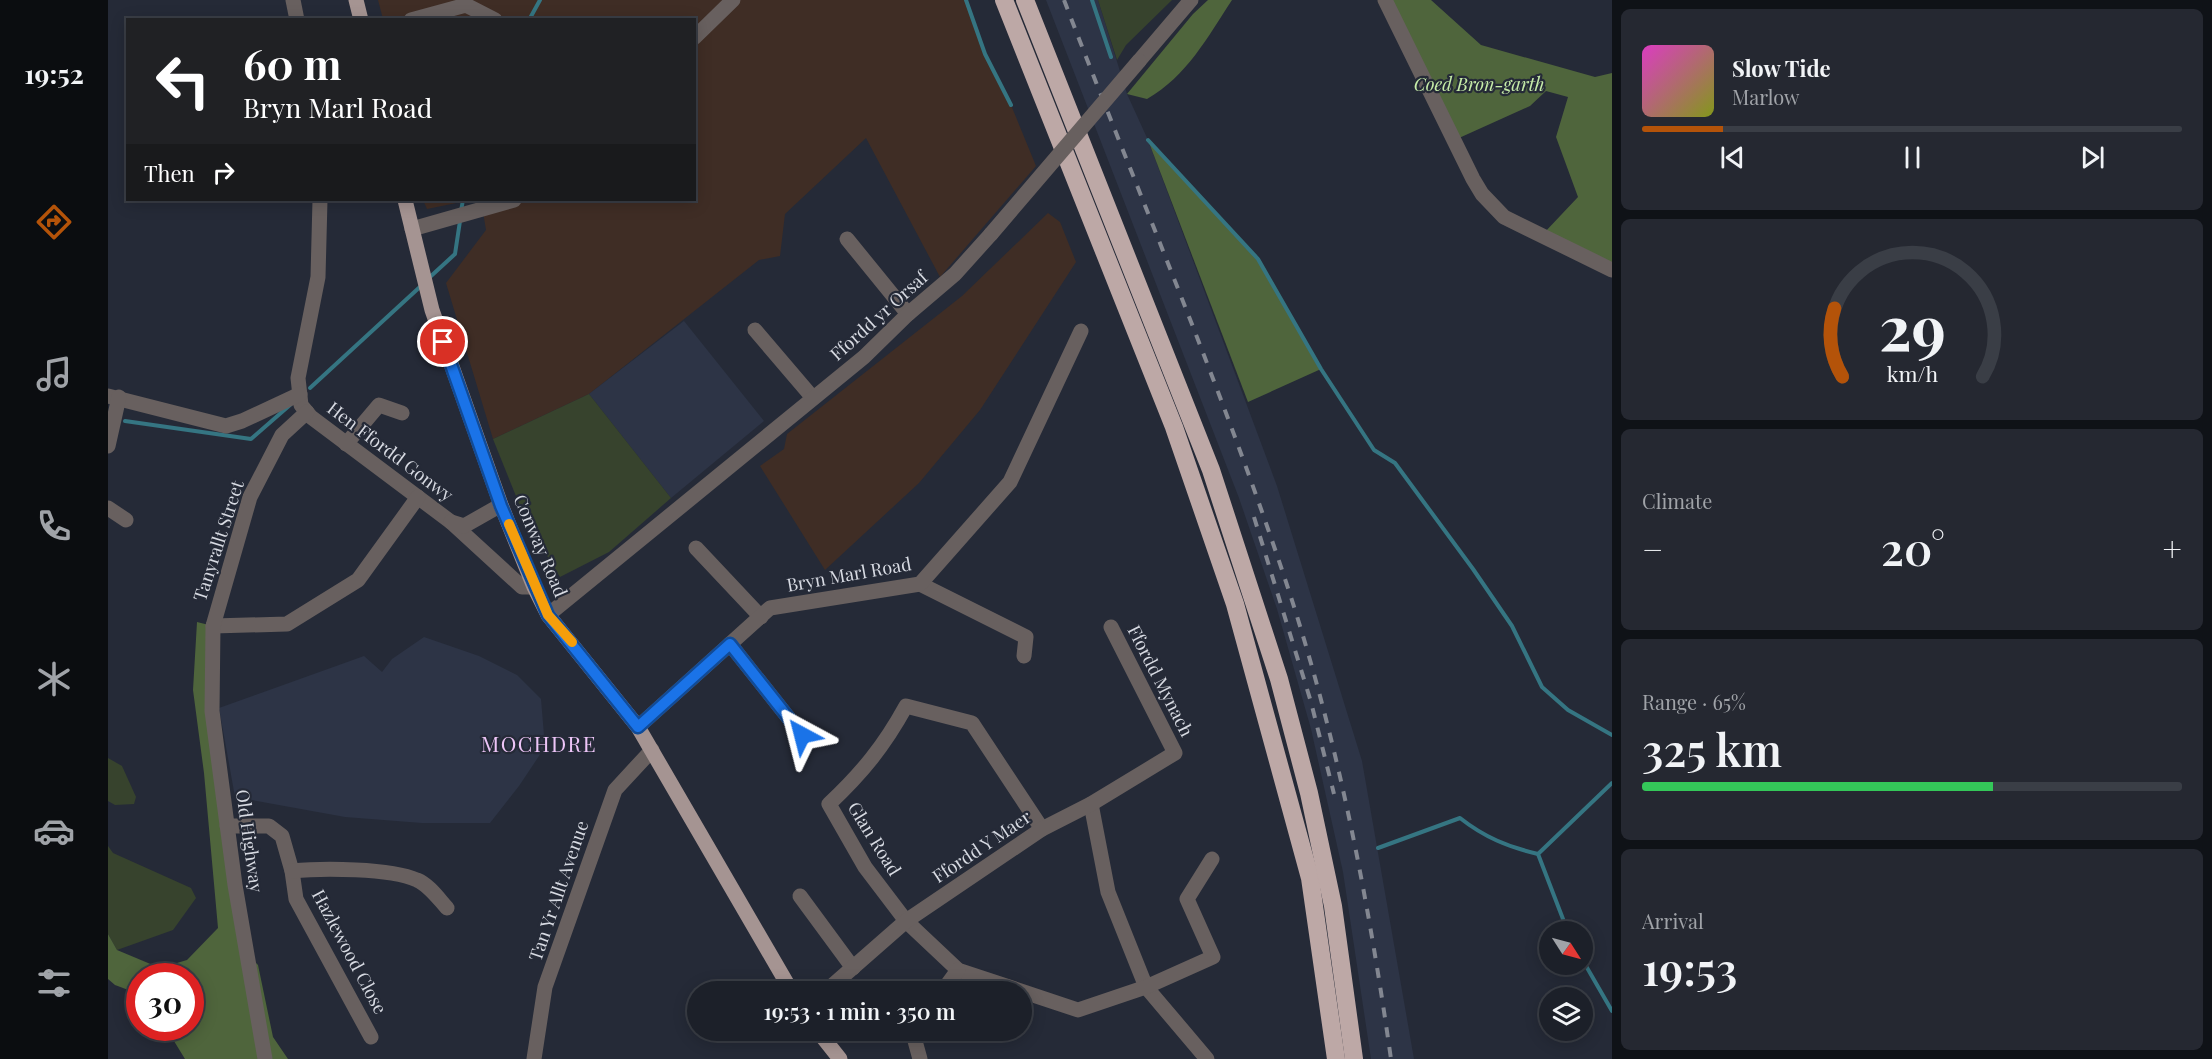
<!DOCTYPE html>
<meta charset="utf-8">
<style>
:root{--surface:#1c2029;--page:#252831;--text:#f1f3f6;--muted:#a0a3a8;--line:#3a3e46;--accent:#b45309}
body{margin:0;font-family:"Playfair Display",serif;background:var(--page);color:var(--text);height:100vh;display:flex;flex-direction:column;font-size:22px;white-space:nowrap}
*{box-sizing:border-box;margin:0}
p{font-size:20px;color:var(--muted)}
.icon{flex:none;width:33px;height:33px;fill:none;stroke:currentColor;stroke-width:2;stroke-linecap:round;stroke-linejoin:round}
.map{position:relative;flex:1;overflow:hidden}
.drawer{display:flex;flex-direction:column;gap:9px;padding:9px;background:#0f1217;width:600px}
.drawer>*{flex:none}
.guide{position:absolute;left:18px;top:18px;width:570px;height:183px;border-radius:0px;box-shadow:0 3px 15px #0003,0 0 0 2px var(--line);background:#202124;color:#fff;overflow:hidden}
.needle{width:39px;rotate:126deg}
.controls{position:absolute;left:1431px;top:921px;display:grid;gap:12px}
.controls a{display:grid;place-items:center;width:54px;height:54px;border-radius:50%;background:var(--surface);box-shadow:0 3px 15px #0003,0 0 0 2px var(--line);font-size:30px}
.speed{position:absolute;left:18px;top:963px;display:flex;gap:12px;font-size:30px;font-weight:700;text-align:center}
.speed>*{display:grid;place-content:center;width:78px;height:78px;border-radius:50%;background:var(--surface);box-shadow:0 3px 15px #0003,0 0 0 2px var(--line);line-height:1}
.speed .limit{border:9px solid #d22;background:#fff;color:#111}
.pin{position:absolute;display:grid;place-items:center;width:51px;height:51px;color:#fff;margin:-26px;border:3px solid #fff;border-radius:50%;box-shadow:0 2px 6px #0007}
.me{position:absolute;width:66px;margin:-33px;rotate:322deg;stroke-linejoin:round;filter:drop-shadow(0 0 4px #0008)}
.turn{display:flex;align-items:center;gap:21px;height:126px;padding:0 18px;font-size:27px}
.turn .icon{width:78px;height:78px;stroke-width:2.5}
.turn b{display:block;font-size:42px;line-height:51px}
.then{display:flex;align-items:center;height:57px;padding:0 18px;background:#0003;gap:12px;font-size:22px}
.big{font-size:45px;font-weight:600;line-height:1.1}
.drawer .tile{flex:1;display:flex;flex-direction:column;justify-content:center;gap:9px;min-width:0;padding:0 21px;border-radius:9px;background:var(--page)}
.drawer .dial{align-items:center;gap:0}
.dial svg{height:156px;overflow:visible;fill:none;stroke:var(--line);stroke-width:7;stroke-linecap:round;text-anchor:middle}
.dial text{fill:var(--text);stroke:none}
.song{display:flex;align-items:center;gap:18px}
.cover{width:72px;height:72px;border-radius:9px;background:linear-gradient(135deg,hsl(310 70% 55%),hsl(70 70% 35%))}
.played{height:6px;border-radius:3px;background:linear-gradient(90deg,var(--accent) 15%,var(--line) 15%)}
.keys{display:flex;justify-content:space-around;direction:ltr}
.heat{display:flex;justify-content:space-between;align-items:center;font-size:33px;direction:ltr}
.charge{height:9px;border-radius:4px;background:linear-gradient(90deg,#34c759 65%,var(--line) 0)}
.trip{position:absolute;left:579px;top:981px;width:345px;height:60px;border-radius:30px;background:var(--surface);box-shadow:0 3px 15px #0003,0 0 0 2px var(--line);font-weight:600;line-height:60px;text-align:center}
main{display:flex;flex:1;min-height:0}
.dock{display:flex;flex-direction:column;width:108px;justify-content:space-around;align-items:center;background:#0b0d10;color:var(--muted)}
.dock .icon{width:42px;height:42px}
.dock .on{color:var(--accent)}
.dock b{font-size:27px;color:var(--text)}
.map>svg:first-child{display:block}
.industrial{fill:#3f2d25}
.built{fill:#2d3446}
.green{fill:#37432d}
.forest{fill:#4f653c}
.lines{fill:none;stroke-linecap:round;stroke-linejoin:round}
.stream{stroke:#357582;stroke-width:4}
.minor{stroke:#68605f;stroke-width:15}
.major{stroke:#a59492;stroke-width:15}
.highway{stroke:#bda8a6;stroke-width:18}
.rail{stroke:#838791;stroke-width:4;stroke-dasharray:10 10;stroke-linecap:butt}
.minor-bridge{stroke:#68605f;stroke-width:15}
.route-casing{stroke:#114b97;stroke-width:15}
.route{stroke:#1a73e8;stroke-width:10}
.slow{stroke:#f59e0b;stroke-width:10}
.labels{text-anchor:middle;stroke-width:4.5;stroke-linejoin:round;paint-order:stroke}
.park-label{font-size:18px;font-style:italic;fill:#c7eda9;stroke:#252a37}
.street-label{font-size:18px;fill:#d7dae2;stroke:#252a37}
.quarter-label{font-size:21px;letter-spacing:1.5px;fill:#edc5f7;stroke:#252a37}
</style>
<main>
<nav class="dock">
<b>19:52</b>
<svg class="icon on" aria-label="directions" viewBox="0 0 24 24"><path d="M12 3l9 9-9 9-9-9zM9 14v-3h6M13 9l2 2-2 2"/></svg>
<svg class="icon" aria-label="music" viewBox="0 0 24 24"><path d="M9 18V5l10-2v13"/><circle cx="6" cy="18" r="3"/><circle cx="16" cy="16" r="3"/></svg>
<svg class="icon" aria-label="phone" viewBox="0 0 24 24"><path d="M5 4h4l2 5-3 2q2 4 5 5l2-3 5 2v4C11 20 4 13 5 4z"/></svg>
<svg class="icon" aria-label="climate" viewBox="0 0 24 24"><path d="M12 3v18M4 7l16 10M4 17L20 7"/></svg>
<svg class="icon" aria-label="car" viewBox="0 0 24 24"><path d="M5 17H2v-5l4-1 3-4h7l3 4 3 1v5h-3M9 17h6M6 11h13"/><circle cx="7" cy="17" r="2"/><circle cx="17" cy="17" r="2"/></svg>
<svg class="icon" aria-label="filters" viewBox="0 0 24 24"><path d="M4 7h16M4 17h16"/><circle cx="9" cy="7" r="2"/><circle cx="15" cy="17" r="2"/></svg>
</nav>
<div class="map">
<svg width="1504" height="1059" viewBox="0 0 1504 1059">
<rect width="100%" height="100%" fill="#252a37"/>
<g class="industrial">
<polygon points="270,0 858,0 877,54 903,105 928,166 832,277 758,138 677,214 672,256 651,260 481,394 385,439 338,283 378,230 373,200 586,200 586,20 275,19"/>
<polygon points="315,200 363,200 319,209"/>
<polygon points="940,213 952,222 968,262 872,410 811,483 717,570 652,466 676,449 679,434 854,296"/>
</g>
<g class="built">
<polygon points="938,0 990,0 1019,94 1040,140 1169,486 1254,761 1306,1059 1263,1059 1235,872 1203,729 1169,609 1131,498"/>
<polygon points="576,321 656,421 563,498 481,394"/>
<polygon points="316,637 371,656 409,675 433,699 437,747 411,786 382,823 314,823 237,817 127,797 111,708 256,656 274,672 284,659"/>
</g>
<g class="green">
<polygon points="990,0 1064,0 1018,45 1009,60"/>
<polygon points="481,394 563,498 501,552 452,577 418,521 385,439"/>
<polygon points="0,758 14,766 28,797 26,804 7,805 0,801"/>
<polygon points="0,846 5,853 83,888 88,898 65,930 9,950 0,934"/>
</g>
<g class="forest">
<path d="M1100,0h24c-25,38 -45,76 -85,99l-20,-5 66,-80z"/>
<polygon points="1284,0 1323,0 1373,45 1487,77 1504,73 1504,266 1436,233 1470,197 1448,137 1460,97 1438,91 1422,106 1351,138"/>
<polygon points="1040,140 1150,259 1213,369 1140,402"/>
<polygon points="89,622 101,625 150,1059 77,1059 58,1028 82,1028 82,976 32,976 31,994 7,985 0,979 0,934 9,950 52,968 79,960 110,928 96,773 85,690"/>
<polygon points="146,961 150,965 165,1037 180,1059 163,1059"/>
</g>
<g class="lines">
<g class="stream">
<polyline points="858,0 877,54 903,105"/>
<polyline points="984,0 1003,57"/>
<polyline points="421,20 432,0"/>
<polyline points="1040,140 1150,259 1213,369 1266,450 1287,463 1365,569 1404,626 1434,687 1460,710 1504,735"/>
<polyline points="353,211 355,200"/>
<polyline points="322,277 347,254 352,221"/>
<polyline points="202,388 314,285"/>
<polyline points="17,421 143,439 182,405"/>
<path d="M1270,848l82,-30c24,19 48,29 78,36"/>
<polyline points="1460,932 1430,854 1504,783"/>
<polyline points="1474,959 1504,1011"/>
</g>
<g class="minor">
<polyline points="185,0 189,20"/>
<polyline points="1277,0 1365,179 1374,194 1396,217 1504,270"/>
<polyline points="303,20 358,5 387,20"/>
<polyline points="586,38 625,0"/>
<polyline points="1031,61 1083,0"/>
<polyline points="212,200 210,277 190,378 193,405 203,417 343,522 414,587 426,587"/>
<polyline points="304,229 406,200"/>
<polyline points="739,239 800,314"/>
<polyline points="647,330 705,398"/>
<polyline points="0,396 118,426 134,421 192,394"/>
<polyline points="238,444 271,405 294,413"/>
<polyline points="0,446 11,397"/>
<polyline points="0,508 18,520"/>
<polyline points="343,522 356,526 393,505"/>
<polyline points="588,548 653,617"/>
<polyline points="812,584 918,637 916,656"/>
<polyline points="440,615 756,357 800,314 847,274 883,234"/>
<polyline points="105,626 179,624 250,580 310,497"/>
<polyline points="622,644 694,735"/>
<polyline points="530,727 662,608 812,584 902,482 973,331"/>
<polyline points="983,804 1000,892 1038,987 1099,1059"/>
<polyline points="119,826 161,826 174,836 184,871 188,899 263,1037"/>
<path d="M934,829l-70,-106 -66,-17c-22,40 -44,67 -77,98l36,63 41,54 52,49 120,40 68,-23 67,-30 -26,-58 25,-40"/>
<path d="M184,871c30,-3 98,-3 125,9 12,5 21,18 30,28"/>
<polyline points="692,896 745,968"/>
<polyline points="717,992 798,921 934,829 983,804 1067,753 1003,627"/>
<polyline points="834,992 850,970"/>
<polyline points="804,1030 812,1059"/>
<polyline points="157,1059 127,885 104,711 105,626 142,497 174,435 199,412"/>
<polyline points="426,1059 437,987 507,790 544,750"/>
</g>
<g class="major">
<polyline points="248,0 253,20"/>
<polyline points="297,200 324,310 393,505 426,587 440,615 530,727 684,992"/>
<polyline points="709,1030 732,1059"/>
</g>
<g class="highway">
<polyline points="896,0 1066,427 1127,604 1202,878 1228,1059"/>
<polyline points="917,0 1103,470 1171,679 1201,793 1225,906 1246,1059"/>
</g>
<g class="rail">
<path d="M956,0c74,193 156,383 221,579 52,156 83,318 106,480"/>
<polyline points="1146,517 1203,702 1226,794"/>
</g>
<polyline class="minor-bridge" points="883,234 1031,61"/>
</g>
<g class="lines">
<defs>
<polyline id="route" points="335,342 393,506 440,615 530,727 622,644 694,735"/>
</defs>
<use href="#route" class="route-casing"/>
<use href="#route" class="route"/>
<polyline class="slow" points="401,524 440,615 464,642"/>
</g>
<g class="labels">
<g class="park-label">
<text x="1371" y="91">Coed Bron-garth</text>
</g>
<g class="street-label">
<text transform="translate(771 316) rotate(-42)" y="6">Ffordd yr Orsaf</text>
<text transform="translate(282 452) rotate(37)" y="6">Hen Ffordd Gonwy</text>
<text transform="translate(111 541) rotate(-72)" y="6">Tanyrallt Street</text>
<text transform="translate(432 546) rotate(67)" y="6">Conway Road</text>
<text transform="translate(741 575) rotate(-10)" y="6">Bryn Marl Road</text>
<text transform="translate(1052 681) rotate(63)" y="6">Ffordd Mynach</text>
<text transform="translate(766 839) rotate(58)" y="6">Glan Road</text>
<text transform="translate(141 841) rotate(82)" y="6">Old Highway</text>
<text transform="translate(874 847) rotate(-34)" y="6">Ffordd Y Maer</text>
<text transform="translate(451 891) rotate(-71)" y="6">Tan Yr Allt Avenue</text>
<text transform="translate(241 952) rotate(62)" y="6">Hazlewood Close</text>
</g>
<g class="quarter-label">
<text x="431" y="752">MOCHDRE</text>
</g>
</g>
</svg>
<div class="controls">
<a><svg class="needle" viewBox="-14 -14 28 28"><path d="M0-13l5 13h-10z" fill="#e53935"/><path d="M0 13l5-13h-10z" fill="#a0a3a8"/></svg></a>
<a><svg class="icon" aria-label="layers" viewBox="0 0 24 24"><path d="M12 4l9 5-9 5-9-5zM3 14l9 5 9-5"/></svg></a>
</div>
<div class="speed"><div class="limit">30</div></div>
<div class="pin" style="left:335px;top:342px;background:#d93025"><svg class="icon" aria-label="arrive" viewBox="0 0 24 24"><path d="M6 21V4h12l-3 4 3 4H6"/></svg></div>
<svg class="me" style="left:694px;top:735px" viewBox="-20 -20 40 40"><path d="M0-17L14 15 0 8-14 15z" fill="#1a73e8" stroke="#fff" stroke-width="4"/></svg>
<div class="trip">19:53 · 1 min · 350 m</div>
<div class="guide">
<div class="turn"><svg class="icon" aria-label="left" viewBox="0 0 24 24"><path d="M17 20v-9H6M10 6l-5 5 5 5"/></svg><div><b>60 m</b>Bryn Marl Road</div></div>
<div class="then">Then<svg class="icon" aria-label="right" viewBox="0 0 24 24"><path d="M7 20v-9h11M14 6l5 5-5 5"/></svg></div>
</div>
</div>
<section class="drawer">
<div class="tile">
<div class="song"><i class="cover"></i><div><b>Slow Tide</b><p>Marlow</p></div></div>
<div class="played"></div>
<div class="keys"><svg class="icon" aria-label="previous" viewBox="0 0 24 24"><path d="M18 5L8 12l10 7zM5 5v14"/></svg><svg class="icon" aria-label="pause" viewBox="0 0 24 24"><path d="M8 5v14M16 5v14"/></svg><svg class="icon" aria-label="next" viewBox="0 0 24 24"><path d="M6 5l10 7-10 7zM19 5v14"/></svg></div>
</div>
<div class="tile dial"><svg viewBox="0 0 100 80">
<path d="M14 69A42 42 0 1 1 86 69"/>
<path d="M14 69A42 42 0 0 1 10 34" stroke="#b45309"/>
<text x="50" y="56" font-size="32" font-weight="700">29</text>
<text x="50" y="72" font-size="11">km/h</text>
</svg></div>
<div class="tile"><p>Climate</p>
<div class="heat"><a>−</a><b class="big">20°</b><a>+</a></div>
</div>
<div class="tile"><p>Range · 65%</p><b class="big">325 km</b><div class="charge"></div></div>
<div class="tile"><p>Arrival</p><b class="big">19:53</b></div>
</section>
</main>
